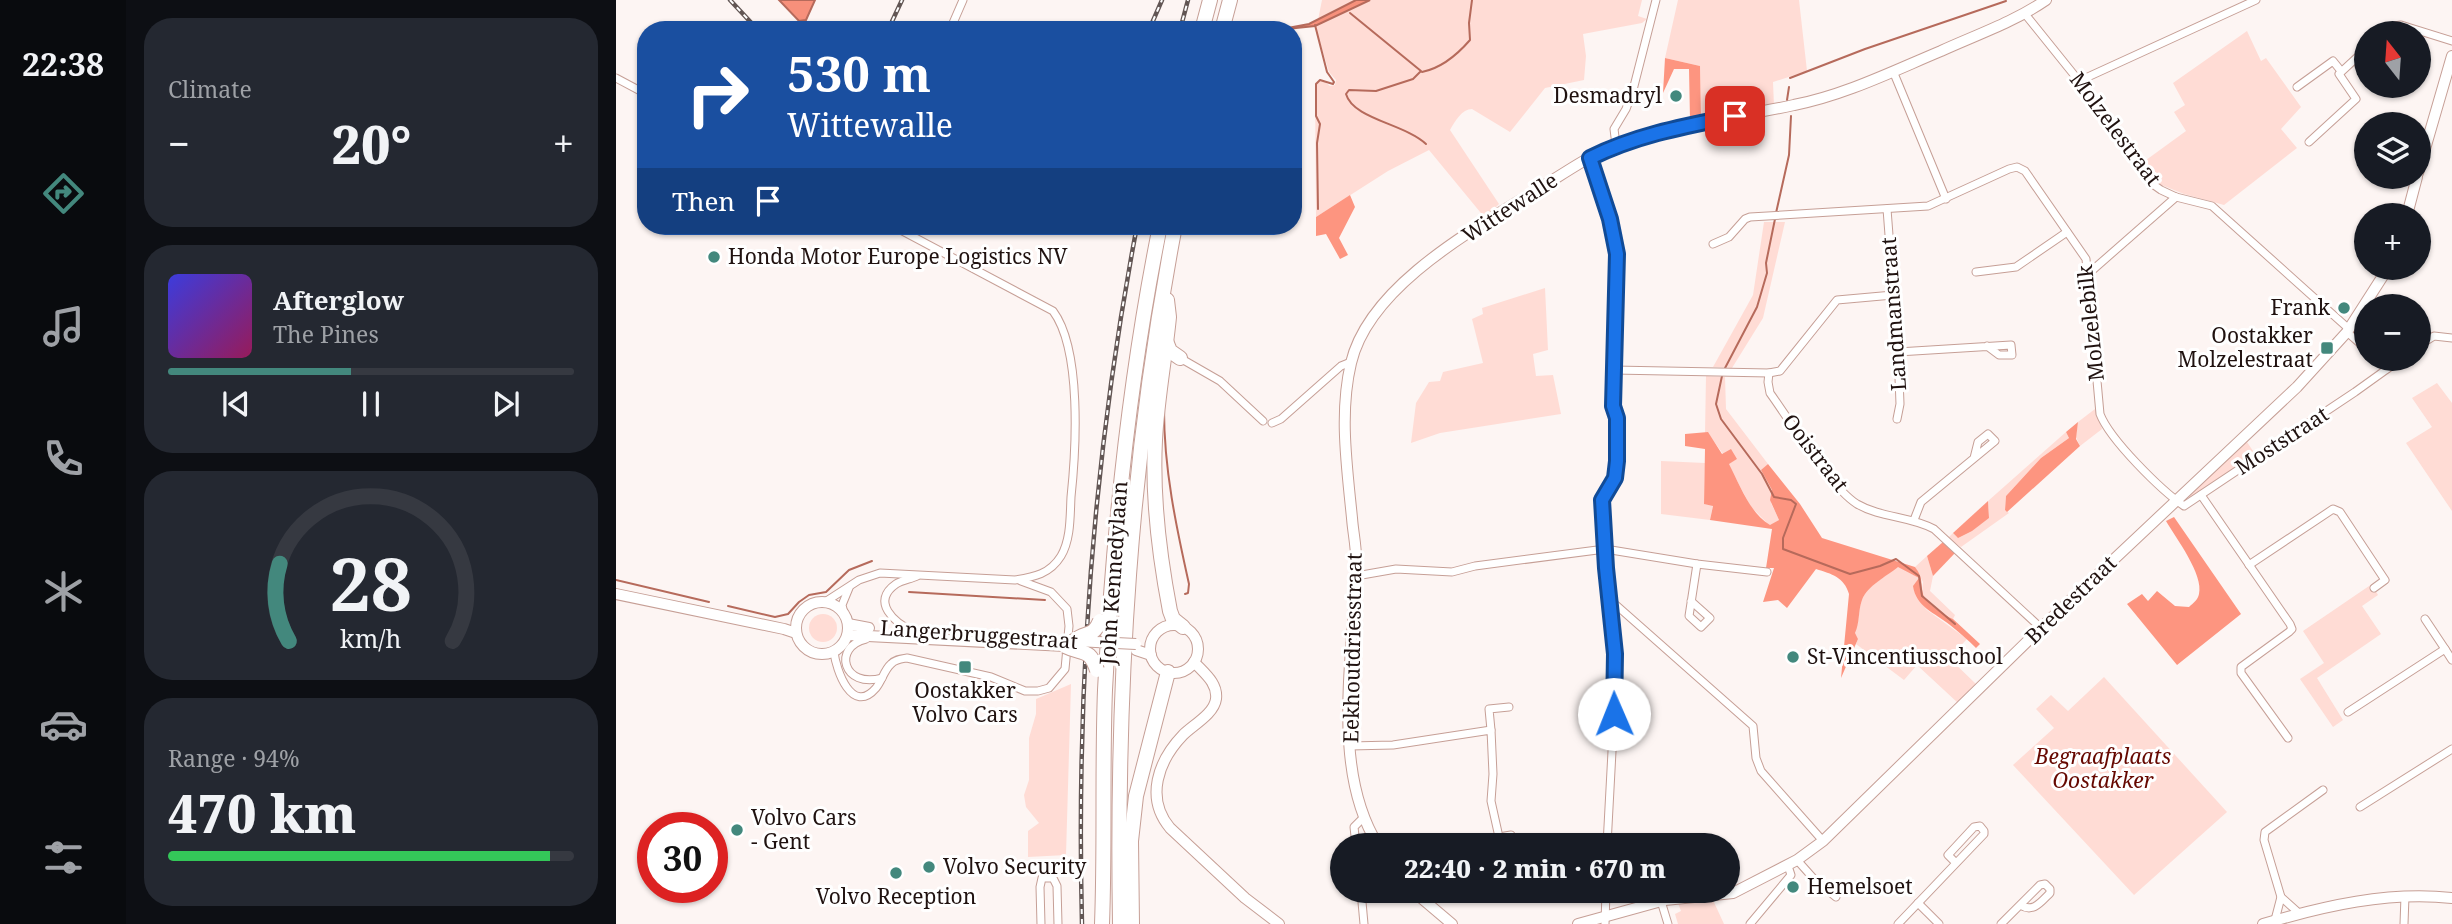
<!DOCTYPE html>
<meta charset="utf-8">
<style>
:root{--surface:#171b24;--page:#242831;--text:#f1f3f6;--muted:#9ea1a6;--line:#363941;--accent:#43887d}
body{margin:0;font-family:"Noto Serif",serif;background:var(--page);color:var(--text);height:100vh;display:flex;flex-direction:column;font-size:26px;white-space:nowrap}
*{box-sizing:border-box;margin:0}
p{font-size:23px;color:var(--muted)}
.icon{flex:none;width:38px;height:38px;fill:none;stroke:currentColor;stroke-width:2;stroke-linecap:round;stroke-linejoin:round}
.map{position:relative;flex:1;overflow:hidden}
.sheet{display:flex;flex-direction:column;gap:18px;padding:18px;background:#0d0f14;width:490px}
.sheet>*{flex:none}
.hud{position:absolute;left:21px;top:21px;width:665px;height:214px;border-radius:28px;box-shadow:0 2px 5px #0004;background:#1a4fa0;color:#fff;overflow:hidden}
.needle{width:46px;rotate:343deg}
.controls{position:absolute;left:1738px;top:21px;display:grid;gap:14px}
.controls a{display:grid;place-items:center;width:77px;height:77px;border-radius:50%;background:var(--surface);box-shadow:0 2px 5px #0004;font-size:35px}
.speed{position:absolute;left:21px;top:812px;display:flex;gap:14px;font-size:35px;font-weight:700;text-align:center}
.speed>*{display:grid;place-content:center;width:91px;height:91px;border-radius:50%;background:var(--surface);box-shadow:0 2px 5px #0004;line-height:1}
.speed .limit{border:10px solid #d22;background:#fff;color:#111}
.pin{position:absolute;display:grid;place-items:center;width:60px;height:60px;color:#fff;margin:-30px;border-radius:14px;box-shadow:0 4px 10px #0006}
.me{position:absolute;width:77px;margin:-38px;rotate:359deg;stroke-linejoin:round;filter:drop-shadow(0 0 5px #0008)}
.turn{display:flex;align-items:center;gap:24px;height:147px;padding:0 35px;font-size:32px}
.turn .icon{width:91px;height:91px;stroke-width:2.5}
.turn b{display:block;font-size:49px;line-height:60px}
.then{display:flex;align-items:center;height:66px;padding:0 35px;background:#0003;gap:14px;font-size:26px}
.big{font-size:52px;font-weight:800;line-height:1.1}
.sheet .widget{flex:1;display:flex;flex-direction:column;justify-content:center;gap:10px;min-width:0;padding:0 24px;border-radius:28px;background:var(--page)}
.sheet .dial{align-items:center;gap:0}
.dial svg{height:182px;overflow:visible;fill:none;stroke:var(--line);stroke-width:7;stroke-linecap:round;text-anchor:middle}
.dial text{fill:var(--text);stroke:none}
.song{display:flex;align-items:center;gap:21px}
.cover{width:84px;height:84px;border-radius:10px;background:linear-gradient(135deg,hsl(240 70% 55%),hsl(330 70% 35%))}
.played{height:7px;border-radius:4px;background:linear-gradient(90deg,var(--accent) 45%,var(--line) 45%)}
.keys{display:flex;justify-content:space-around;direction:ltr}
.heat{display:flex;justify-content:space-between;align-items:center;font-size:38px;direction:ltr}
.charge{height:10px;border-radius:5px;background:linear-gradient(90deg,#34c759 94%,var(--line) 0)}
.trip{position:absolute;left:714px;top:833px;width:410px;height:70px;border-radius:35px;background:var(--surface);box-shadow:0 2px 5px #0004;font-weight:800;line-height:70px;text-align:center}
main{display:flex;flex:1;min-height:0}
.dock{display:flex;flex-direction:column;width:126px;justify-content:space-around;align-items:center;background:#090b0e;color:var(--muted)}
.dock .icon{width:49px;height:49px}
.dock .on{color:var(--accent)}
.dock b{font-size:32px;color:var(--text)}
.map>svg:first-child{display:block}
.green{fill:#ffdcd5}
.forest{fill:#fd9580}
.water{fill:#f7907b;stroke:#b66a5b;stroke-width:2}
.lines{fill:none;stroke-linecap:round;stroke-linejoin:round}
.stream{stroke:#b66a5b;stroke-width:2}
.street-casing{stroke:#c69f96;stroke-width:9}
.secondary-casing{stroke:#c69f96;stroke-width:12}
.highway-casing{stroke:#c69f96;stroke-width:16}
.street{stroke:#fff;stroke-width:7}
.secondary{stroke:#fff;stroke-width:10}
.highway{stroke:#fff;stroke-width:14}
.rail-casing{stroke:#625654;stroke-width:4.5}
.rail{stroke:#fff;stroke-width:2;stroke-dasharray:5;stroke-linecap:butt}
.secondary-bridge-casing{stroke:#c69f96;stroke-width:12;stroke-linecap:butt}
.highway-bridge-casing{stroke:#c69f96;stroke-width:16;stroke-linecap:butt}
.secondary-bridge{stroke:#fff;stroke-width:10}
.highway-bridge{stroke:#fff;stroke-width:14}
.route-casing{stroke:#114b97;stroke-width:18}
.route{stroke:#1a73e8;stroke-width:12}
.poi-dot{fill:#43887d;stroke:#fff;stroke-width:2.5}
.labels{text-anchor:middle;stroke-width:6;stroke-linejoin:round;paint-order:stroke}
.poi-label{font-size:21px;fill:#201210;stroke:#fff;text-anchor:start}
.street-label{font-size:21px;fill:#201210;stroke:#fff}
.park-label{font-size:21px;font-style:italic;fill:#660800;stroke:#fff}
</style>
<main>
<nav class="dock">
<b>22:38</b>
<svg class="icon on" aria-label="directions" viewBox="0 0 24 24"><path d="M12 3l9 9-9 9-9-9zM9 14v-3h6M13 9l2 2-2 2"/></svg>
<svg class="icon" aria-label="music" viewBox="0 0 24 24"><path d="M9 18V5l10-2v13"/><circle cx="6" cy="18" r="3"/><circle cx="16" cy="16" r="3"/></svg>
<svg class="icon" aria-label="phone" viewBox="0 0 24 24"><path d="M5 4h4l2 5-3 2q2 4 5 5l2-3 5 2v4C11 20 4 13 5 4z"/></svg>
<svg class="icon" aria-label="climate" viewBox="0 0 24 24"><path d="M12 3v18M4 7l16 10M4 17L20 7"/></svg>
<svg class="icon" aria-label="car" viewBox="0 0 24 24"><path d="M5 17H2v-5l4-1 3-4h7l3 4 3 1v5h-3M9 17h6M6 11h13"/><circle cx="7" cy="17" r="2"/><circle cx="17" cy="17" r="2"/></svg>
<svg class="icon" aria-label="filters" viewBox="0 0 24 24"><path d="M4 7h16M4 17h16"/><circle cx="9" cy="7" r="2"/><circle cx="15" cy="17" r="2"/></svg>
</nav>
<section class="sheet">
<div class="widget"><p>Climate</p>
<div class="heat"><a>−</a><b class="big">20°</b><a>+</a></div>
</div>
<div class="widget">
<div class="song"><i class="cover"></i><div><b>Afterglow</b><p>The Pines</p></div></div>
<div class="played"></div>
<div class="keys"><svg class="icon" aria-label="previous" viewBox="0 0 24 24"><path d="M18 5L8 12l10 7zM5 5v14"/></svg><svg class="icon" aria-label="pause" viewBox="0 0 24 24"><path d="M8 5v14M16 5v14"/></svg><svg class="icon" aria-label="next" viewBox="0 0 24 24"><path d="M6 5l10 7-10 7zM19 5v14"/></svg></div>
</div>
<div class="widget dial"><svg viewBox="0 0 100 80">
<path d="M14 69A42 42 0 1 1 86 69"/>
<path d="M14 69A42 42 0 0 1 10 35" stroke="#43887d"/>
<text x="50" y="56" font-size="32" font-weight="700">28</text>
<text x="50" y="72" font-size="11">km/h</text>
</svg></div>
<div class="widget"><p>Range · 94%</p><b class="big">470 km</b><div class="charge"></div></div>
</section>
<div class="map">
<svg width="1836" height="924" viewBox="0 0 1836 924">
<rect width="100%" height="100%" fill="#fdf5f3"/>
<g class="green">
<polygon points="706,0 740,0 702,20"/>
<path d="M754,0h272l-4,16 9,3 -5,4 -59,11 3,22 -2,24 -39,8 -35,44 -38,-23c-10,0 -17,12 -22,21l49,74 -14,14 -56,-68 -41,21 -72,46 -1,-134 8,-3 7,6 5,-1 1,-5 -7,-8 -14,-46z"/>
<polygon points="1062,0 1183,0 1191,71 1157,82 1158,106 1085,119 1084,66 1049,58"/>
<polygon points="1631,31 1645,61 1650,58 1685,107 1665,129 1681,148 1608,205 1568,194 1543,184 1526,163 1570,131 1558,112 1569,105 1557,83"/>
<polygon points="1148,222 1169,222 1147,318 1116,368 1097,367 1137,295"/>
<polygon points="929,288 932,350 917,354 920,376 937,375 945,414 824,433 795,443 800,403 813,382 824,381 827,372 867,363 856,319 867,314 866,308"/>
<polygon points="1090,376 1109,377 1110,409 1152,464 1146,470 1156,490 1155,503 1163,520 1154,526 1135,507 1112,464 1121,459 1107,454 1092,433 1089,433"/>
<polygon points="1821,383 1836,403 1836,511 1790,443 1816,427 1796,398"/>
<polygon points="1479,409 1486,429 1464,446 1460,437 1462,422"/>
<polygon points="1450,432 1453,438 1425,458 1390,496 1389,510 1393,513 1345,547 1332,538 1337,533 1341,537 1373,518 1372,501"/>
<polygon points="1631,442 1639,454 1573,499 1572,495"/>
<polygon points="1045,461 1089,463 1088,504 1097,505 1094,520 1045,514"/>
<polygon points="1311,556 1317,576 1314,591 1339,615 1337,619 1331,617 1309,599 1306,591 1307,582 1299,567"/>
<path d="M1282,566l21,12v22l8,10 40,29 -18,19 27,26 -18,19 -41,-38 -13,15 -48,-36 2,-5 -4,-6c6,-11 4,-22 8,-33 5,-14 25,-24 36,-34z"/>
<polygon points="1756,584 1762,595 1746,606 1765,634 1701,678 1727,720 1717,727 1684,679 1708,663 1687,631"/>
<circle cx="207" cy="628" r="14"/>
<polygon points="1488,677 1611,812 1518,895 1397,765 1438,728 1420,709 1435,695 1452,711"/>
<polygon points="455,684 450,855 412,857 412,831 423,823 410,807 408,795 413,780 413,738 420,714 420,699"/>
<polygon points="1096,898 1108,924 1062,924 1059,914 1065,911 1062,903"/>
</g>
<g class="forest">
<polygon points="1049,58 1084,66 1085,119 1074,120 1073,69 1058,69 1047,93"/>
<polygon points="734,195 739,207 723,238 732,255 724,259 710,234 700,236 700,217"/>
<polygon points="1462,422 1460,439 1464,446 1391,512 1389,510 1390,496 1425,458 1453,438 1450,432"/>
<path d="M1092,432l14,22 9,-5 6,10 -8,5c11,21 20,48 41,61l9,-5 -9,-20 2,-10 -11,-20 7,-6 32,40 22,34 93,29c9,12 5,15 8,27 2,8 22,22 30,25l27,25 -4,4c-8,-8 -17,-16 -26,-23 -15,-12 -34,-18 -37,-39l6,-8 -21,-11c-11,9 -31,19 -36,33 -4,11 -2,22 -7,33l3,6 -17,39 8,-84c-5,-17 -17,-20 -33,-25l-29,39 -9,-8 -15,2 11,-34h-8l6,-39 -62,-9 3,-14 -9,-2 1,-55 -20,-3v-12z"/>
<polygon points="1372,501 1373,518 1356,531 1342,538 1337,533"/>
<path d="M1558,517l67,97 -64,51 -50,-61 15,-10 6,7 9,-10 18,15 14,1c4,-4 9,-7 10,-13 5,-19 -23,-56 -33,-73z"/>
<polygon points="1327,542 1339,553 1317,576 1311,556"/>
</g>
<g class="water">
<polygon points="163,0 199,0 190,20 183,21"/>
<polygon points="740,0 754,0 699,26 661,30 693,24"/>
</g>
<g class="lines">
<g class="stream">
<path d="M734,13l71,58 -8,8 -37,12 -27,-1 -3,4c7,25 59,30 80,50"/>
<polyline points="699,25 711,72 718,82 717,84 704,80 700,84 700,116 704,124 701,143 702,209"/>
<path d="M806,72c20,-4 35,-17 48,-32l-1,-17 3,-23"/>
<polyline points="1174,78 1249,49 1390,1"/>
<polyline points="1171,100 1173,87"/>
<polyline points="1160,213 1173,155 1175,116"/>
<polyline points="1108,370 1141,307 1151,273 1150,263 1159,219"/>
<polyline points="1106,376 1100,404 1105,419 1146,474 1158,497 1175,500 1180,504 1167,538 1167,549 1234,574 1264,566 1280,559 1303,576 1306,596 1339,624"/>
<path d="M548,410c0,59 12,116 25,174l-1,9 -3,1"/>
<polyline points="0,580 93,602"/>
<polyline points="293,592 429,600"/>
<polyline points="112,606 159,617 172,614 183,602 193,595 210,592 233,570 256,561"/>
</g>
<defs>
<g id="street">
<polyline points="1409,14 1463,81 1535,183 1545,190 1560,197 1596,206 1733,329"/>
<polyline points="334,30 347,0"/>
<polyline points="1769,33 1778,26 1785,25 1836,41"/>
<polyline points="1277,71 1330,199"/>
<polyline points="0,78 30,94"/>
<polyline points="1463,81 1640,0"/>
<polyline points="1681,87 1717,61 1725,71"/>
<polyline points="1693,142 1740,99 1723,74 1750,49"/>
<polyline points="1000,145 998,129 1010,109 1017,90 1040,0"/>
<polyline points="974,158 994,219 1001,254 997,392 997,406 1001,418 1001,461 999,478 986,500 990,568 999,664 997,672 998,714 991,845"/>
<polyline points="1271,209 1282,352 1284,404 1281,419"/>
<path d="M1097,244l16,-7 16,-18 5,-2 178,-11 81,-37 8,-2 8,4 61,88 14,155c10,26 61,76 84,92l171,-114 46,-33"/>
<polyline points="1360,272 1400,267 1451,232"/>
<polyline points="1472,274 1560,197"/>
<polyline points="1731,332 1750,349"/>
<polyline points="1802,346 1818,336 1836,338"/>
<polyline points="1282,352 1395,345 1396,355 1383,355 1371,346"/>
<polyline points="564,358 604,381 647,421"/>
<polyline points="1760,359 1771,369"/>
<polyline points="998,370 1153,373 1164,371 1221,300 1277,295"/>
<path d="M1153,373l-1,9 2,11c21,29 60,94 87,111 24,14 53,12 77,25l107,99"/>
<polyline points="656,423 665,419 725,366 735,362"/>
<polyline points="1585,495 1674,624 1676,629 1673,632 1625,667 1625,673 1672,738"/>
<polyline points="1298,520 1305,502 1379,441 1372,434 1362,442 1358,458"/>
<polyline points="1633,565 1717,509 1724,512 1769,580 1758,588"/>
<polyline points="740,576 780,569 836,572 859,566 989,549 1081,564 1151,572"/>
<polyline points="1075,601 1094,618 1085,627 1073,616 1081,564"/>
<path d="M209,602l34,-22 21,-7 135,7c19,-3 35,-6 46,-24 10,-17 9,-40 10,-59 5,-47 11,-147 -18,-186l-160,-85"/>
<polyline points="994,605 1000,605 1137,726 1140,758 1145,771 1207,841"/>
<polyline points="228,613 226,605 233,588"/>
<polyline points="1809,619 1829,649"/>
<path d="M297,631c-18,-8 -43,-29 -17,-47 6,-4 15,-5 21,-8"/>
<path d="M250,639c-34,8 -23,50 16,39"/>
<path d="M218,652c2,18 18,64 42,36 6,-7 8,-18 15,-24 5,-5 10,-5 16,-6l84,19 34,14h13l11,-3 16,-19 4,-43 -2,-17 -16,-17 -30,-11"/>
<polyline points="1732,712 1829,649 1836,660"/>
<polyline points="875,730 873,709 893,707"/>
<polyline points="734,746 777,745 875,730 877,774 875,801 883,837 869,840"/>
<polyline points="1744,807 1836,749"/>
<polyline points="883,837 895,835"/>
<polyline points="740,845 738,827 748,817"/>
<polyline points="1181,860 1198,879 1220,897"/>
<polyline points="745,891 748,924"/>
<polyline points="1665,897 1684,914"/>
<polyline points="1045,901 1052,924"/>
<polyline points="1302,903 1323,924"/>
<polyline points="1659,920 1665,897 1648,840 1649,832 1707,790"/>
<polyline points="425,924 424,887 426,878 437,878 441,886 442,924"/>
<polyline points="989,924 990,891"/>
<polyline points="1134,924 1175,875 1172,866"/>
<polyline points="1282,924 1368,834 1368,831 1364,826 1358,827 1332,855 1340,863"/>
<path d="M1385,924c13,-13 26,-26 39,-39l5,-1 5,5v4c-10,10 -17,20 -30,12"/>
<polyline points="1788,924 1789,896"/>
</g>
<g id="secondary">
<polyline points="1802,173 1836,56"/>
<polyline points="1791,215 1801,177"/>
<polyline points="0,594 168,629 180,633"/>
<circle cx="206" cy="628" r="26"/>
<polyline points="232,624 253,628"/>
<circle cx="558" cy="649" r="24"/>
<polyline points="232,635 449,646"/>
<polyline points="520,650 535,655"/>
<path d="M578,662c10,11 24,21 22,37 -2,15 -23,26 -33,36 -25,26 -38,63 -13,93l75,70 34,26"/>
<path d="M762,845c-49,-78 -23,-195 -22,-281 1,-15 -3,-31 -4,-46 -5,-51 -13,-105 -1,-155 18,-77 123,-134 186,-173 26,-16 51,-34 79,-45 57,-22 120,-27 178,-40 51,-10 99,-34 147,-54 35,-16 73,-29 105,-51"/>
<polyline points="797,891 836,924"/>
<polyline points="962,924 1049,900 1117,893 1181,860 1207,841 1425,628 1681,387 1731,332 1772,268"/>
<path d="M1647,924c61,-18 125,-33 189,-26"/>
</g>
<g id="highway">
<polyline points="586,30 594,0"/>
<polyline points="606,30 614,0"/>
<path d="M551,300l2,17c-4,41 -12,82 -14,123 -3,58 4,114 15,171l3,8 10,8"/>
<polyline points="550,341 554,351 564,358"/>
<path d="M486,924c3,-78 0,-156 3,-234 8,-156 24,-311 55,-464"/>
<path d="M504,924c-4,-237 10,-465 55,-698"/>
<polyline points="516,924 515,841 520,796 552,672"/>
</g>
</defs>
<use href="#street" class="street-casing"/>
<use href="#secondary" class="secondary-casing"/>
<use href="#highway" class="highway-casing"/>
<use href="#street" class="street"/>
<use href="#secondary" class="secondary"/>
<use href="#highway" class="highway"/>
<defs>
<g id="rail">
<polyline points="114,0 142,30"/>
<polyline points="272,30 286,0"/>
<polyline points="533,30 546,0"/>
<polyline points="564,30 572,0"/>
<path d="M466,924c-6,-234 11,-468 55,-698"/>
</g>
</defs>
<use href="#rail" class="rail-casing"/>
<use href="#rail" class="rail"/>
<defs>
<polyline id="secondary-bridge" points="460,641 520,644"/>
<g id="highway-bridge">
<path d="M458,641c12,-10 19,-3 26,-20"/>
<path d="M449,646c18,9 24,1 32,24"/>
</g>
</defs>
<use href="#secondary-bridge" class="secondary-bridge-casing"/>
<use href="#highway-bridge" class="highway-bridge-casing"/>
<use href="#secondary-bridge" class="secondary-bridge"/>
<use href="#highway-bridge" class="highway-bridge"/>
</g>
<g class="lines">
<defs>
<path id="route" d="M998,714l1,-60 -9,-86 -4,-68 13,-22 2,-17v-43l-4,-12 4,-152 -7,-35 -20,-61c46,-23 95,-32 145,-42"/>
</defs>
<use href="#route" class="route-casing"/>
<use href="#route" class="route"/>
</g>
<g class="poi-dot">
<circle cx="1060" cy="96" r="7"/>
<circle cx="98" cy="257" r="7"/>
<circle cx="1728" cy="308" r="7"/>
<rect x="1704" y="341" width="14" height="14" rx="3.5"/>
<circle cx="1177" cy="657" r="7"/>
<rect x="342" y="660" width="14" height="14" rx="3.5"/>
<circle cx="121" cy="830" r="7"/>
<circle cx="313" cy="867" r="7"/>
<circle cx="280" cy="873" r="7"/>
<circle cx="1177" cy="887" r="7"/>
</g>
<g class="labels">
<g class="poi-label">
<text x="1046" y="103" text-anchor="end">Desmadryl</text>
<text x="112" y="264">Honda Motor Europe Logistics NV</text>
<text x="1714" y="315" text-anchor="end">Frank</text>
<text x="1697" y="343" text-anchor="end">Oostakker<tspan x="1697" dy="24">Molzelestraat</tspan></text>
<text x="1191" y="664">St-Vincentiusschool</text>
<text x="349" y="698" text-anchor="middle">Oostakker<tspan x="349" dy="24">Volvo Cars</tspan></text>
<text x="135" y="825">Volvo Cars<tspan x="135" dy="24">- Gent</tspan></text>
<text x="327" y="874">Volvo Security</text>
<text x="1191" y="894">Hemelsoet</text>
<text x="280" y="904" text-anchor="middle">Volvo Reception</text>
</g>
<g class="street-label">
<text transform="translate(1499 129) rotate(53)" y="7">Molzelestraat</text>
<text transform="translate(894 208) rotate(-33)" y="7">Wittewalle</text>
<text transform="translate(1278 314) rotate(-94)" y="7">Landmanstraat</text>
<text transform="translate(1475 323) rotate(-96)" y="7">Molzelebilk</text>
<text transform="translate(1666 441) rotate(-33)" y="7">Moststraat</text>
<text transform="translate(1199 453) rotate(52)" y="7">Ooistraat</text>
<text transform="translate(498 573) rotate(-86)" y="7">John Kennedylaan</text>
<text transform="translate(1455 600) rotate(-44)" y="7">Bredestraat</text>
<text transform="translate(363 635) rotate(4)" y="7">Langerbruggestraat</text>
<text transform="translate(737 648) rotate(-89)" y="7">Eekhoutdriesstraat</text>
</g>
<g class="park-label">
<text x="1487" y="764">Begraafplaats<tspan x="1487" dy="24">Oostakker</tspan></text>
</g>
</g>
</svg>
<div class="controls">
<a><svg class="needle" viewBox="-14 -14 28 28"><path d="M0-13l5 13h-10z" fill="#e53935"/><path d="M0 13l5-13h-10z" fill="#9ea1a6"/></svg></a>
<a><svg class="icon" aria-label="layers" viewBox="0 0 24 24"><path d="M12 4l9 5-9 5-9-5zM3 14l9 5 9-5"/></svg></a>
<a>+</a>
<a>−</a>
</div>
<div class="speed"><div class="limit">30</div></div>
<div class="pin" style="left:1119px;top:116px;background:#d93025"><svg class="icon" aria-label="arrive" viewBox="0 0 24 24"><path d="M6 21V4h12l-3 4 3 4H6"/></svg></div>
<svg class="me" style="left:998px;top:714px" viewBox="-20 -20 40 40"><circle r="19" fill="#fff"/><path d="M0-13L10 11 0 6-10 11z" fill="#1a73e8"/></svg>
<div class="trip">22:40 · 2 min · 670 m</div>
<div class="hud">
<div class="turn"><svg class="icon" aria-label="right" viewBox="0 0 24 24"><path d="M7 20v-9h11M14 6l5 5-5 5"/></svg><div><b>530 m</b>Wittewalle</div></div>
<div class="then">Then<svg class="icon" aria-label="arrive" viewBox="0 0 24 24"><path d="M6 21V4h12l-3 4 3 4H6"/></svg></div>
</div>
</div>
</main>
